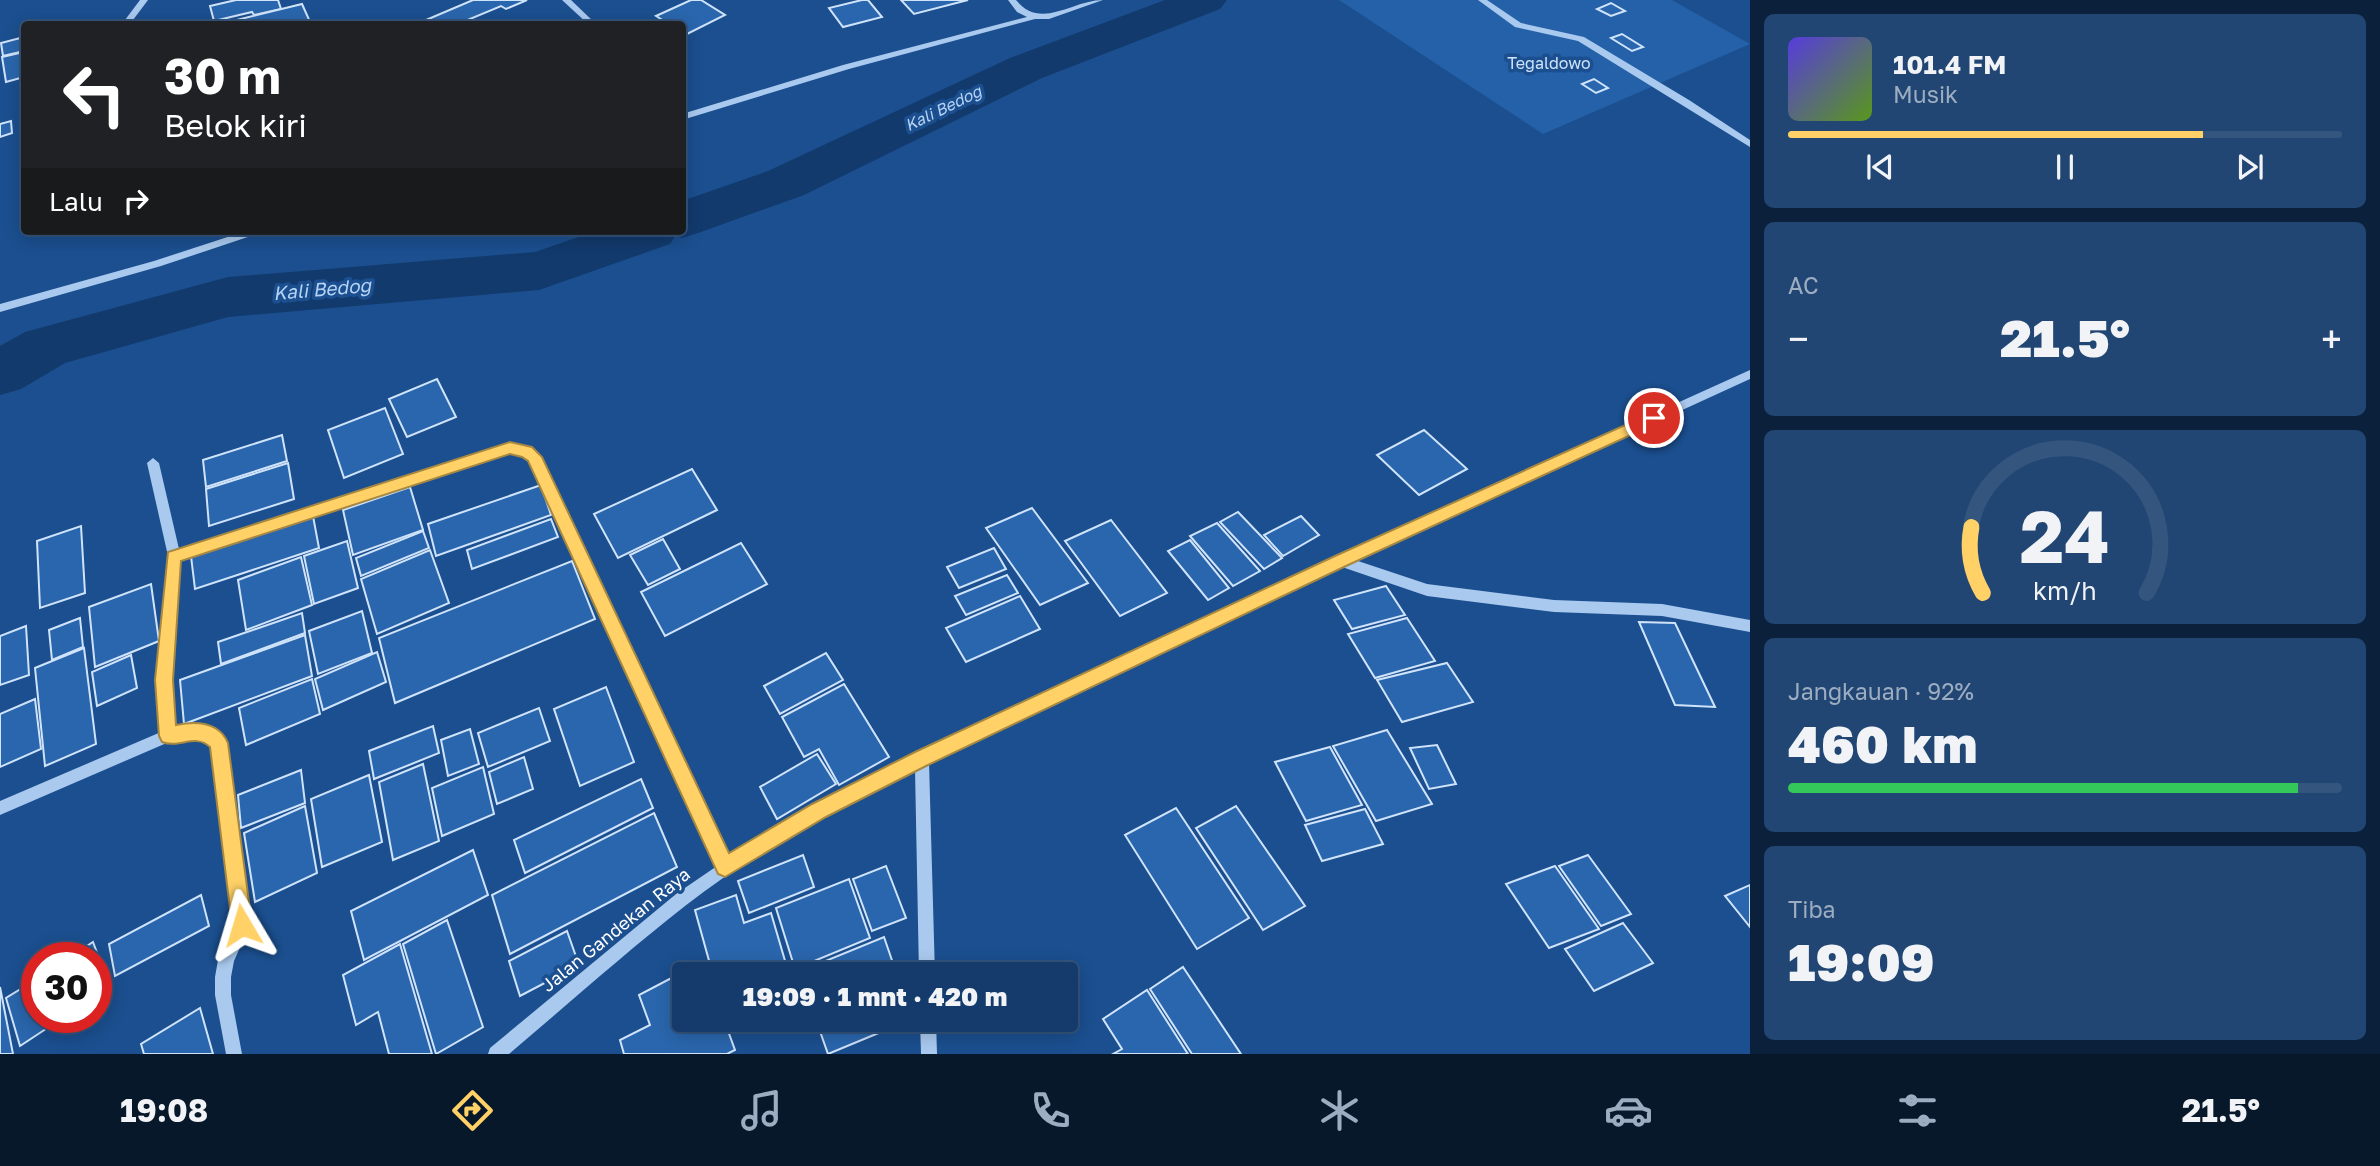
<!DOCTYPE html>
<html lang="id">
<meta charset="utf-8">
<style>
:root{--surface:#143b6b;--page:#214673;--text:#f1f3f6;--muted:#9dadc1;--line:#33557e;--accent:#ffd166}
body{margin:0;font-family:"Golos Text",sans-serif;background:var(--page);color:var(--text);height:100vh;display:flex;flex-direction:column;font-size:26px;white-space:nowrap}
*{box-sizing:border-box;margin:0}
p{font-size:23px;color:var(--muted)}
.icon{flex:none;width:38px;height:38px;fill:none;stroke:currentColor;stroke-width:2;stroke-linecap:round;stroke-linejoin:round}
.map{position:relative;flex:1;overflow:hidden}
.drawer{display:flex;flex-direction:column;gap:14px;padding:14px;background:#0b203b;width:630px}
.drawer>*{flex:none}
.guide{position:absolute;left:21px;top:21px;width:665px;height:214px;border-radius:7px;box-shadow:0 4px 18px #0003,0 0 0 2px var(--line);background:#202124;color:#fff;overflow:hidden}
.speed{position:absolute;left:21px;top:942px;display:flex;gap:14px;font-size:35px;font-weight:700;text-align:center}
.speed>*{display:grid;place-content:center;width:91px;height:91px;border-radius:50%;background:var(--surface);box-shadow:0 4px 18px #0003,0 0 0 2px var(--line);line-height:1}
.speed .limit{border:10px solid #d22;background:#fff;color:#111}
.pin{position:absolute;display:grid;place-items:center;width:60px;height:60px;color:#fff;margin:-30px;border:4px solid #fff;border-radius:50%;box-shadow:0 2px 7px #0007}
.me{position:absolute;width:77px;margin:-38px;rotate:353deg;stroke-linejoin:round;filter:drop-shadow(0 0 5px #0008)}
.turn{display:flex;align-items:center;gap:24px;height:147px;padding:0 28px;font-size:32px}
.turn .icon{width:91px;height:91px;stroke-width:2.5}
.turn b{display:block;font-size:49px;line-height:60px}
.then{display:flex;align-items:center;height:66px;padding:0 28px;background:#0003;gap:14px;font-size:26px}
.big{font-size:52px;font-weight:800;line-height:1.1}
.drawer .widget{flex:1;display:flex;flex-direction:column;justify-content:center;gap:10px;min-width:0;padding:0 24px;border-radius:10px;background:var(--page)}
.drawer .dial{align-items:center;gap:0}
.dial svg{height:182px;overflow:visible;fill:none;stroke:var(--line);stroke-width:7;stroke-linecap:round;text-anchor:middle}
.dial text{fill:var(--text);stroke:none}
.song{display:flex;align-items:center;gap:21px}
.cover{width:84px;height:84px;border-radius:10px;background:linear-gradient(135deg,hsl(250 70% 55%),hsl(90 70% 35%))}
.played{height:7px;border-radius:4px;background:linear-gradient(90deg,var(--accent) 75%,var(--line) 75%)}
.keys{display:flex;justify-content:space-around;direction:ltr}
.heat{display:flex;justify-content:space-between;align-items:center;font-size:38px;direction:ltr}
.charge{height:10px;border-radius:5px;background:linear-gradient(90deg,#34c759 92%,var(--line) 0)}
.trip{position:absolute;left:672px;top:962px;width:406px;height:70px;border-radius:7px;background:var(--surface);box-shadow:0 4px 18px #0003,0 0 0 2px var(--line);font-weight:800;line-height:70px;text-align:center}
.tabs{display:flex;height:112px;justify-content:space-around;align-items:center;background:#08182b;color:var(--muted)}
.tabs .icon{width:49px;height:49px}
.tabs .current{color:var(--accent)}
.tabs b{font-size:32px;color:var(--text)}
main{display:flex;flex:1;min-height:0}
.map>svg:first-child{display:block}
.green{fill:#2461a8}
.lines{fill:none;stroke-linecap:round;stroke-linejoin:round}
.river{fill:#123a6d;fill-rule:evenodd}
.building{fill:#2a66ad;stroke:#cfe3fa;stroke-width:2}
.minor{fill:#a9c9ee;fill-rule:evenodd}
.route{fill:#ffd166;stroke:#a68842;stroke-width:2}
.labels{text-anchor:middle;stroke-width:7;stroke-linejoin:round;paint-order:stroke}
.far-park-label{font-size:16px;fill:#cfe3fa;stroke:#1b4f8f}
.far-water-label{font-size:16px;font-style:italic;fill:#b5d3f5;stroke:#1b4f8f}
.street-label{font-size:18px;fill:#fff;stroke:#1b4f8f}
.water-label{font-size:19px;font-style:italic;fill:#b5d3f5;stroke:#1b4f8f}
</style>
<main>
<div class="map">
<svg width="1750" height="1054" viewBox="0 0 1750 1054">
<rect width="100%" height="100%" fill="#1b4f8f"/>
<polygon class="green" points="1339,0 1672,0 1750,44 1543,134"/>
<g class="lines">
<polygon class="river" points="1165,0 1227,0 1220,9 1042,78 804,195 701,232 682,238 675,236 670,244 539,290 228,317 65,363 21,389 0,395 0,346 25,332 228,277 535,252 596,231 682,231 682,201 768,171 1010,58"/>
</g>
<g class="building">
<polygon points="236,0 278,0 281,9 254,15 252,12 214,21 210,6"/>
<polygon points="473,0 527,0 506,9 501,6 458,24 432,24 426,20"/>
<polygon points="691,0 701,0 725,15 685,35 682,24 669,24 656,16"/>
<polygon points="862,0 868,0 882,17 843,27 829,8"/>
<polygon points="901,0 968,0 914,14"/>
<polygon points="1611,3 1625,11 1611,16 1597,9"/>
<polygon points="302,4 311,24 220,24"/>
<polygon points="1622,34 1643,47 1632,51 1611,38"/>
<polygon points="24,37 24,51 3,56 1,43"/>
<polygon points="24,52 24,77 6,82 2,57"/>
<polygon points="1594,79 1608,88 1596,93 1582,84"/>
<polygon points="11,121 12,133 0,137 0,124"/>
<polygon points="437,379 456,417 407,437 389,399"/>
<polygon points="385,408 403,454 344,478 328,430"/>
<polygon points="1424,430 1467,469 1419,495 1377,455"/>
<polygon points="282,435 287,461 206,487 203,460"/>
<polygon points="288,463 294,499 209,526 206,489"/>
<polygon points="692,469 717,510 618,558 594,514"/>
<polygon points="541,485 551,515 436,556 428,524"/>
<polygon points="410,487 423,530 353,555 343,510"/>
<polygon points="1032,508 1088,583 1040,605 986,528"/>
<polygon points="1238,512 1282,558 1264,569 1220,522"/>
<polygon points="313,516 319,548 195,589 191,556"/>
<polygon points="1301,516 1319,535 1283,556 1264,535"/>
<polygon points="551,519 558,537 472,569 467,550"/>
<polygon points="1111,520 1167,593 1120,616 1065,541"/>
<polygon points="1217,523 1260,571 1233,586 1190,536"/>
<polygon points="81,526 85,593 40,608 37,541"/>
<polygon points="423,531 429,548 361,576 356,558"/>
<polygon points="663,539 680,569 648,585 630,555"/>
<polygon points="1190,540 1229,588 1208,600 1168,551"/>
<polygon points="347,541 358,588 314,604 304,556"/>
<polygon points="741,543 767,584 665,636 641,592"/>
<polygon points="994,548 1006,569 959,588 947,567"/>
<polygon points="430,550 449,603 377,634 361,579"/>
<polygon points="301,557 312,605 246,630 238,580"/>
<polygon points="572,561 595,619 395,703 379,638"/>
<polygon points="1007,575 1018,593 966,615 955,596"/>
<polygon points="151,584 159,641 95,667 89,607"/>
<polygon points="1386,586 1405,615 1352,629 1334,600"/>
<polygon points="1020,596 1040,629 966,662 946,628"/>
<polygon points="362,611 372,653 318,674 309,631"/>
<polygon points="302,613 305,633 221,664 218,642"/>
<polygon points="80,618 83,647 52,660 49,630"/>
<polygon points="1407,618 1435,661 1375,678 1348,634"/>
<polygon points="1639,622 1675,623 1715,707 1675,705"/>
<polygon points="26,626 29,675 0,685 0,636"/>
<polygon points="305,635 312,676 184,724 180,680"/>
<polygon points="84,648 96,744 45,766 35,668"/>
<polygon points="377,652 386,682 323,710 315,679"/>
<polygon points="826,653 843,680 780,714 764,686"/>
<polygon points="131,655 137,688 97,706 92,672"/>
<polygon points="1447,663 1473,702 1402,722 1377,680"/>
<polygon points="312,679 320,714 246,745 239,708"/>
<polygon points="844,684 889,757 839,785 819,749 804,757 782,717"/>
<polygon points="606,687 634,762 580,786 554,709"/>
<polygon points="35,699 41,749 0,767 0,714"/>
<polygon points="539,708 550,741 488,767 478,733"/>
<polygon points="433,726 439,753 374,779 369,751"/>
<polygon points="470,729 479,764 448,776 441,740"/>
<polygon points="1387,730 1432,804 1376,821 1333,746"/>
<polygon points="1437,745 1456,784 1429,789 1410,748"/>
<polygon points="1330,747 1362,805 1306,821 1275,762"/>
<polygon points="817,754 836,784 777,819 760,787"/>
<polygon points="524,757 533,789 497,804 489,772"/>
<polygon points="423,764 439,841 393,860 379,782"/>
<polygon points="483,767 494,814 442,836 432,788"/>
<polygon points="301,770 305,803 241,828 238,795"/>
<polygon points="369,775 382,842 322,867 311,799"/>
<polygon points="641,779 653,808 525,873 514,840"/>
<polygon points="305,806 317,873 255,902 244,833"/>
<polygon points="1236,806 1305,906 1263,930 1196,828"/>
<polygon points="1176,808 1249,918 1197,949 1125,835"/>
<polygon points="1365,809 1383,844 1322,861 1305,825"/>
<polygon points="654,813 677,867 510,954 492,895"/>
<polygon points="473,850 488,895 364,960 351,911"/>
<polygon points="803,855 814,887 749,913 738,881"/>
<polygon points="1588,855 1631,914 1601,926 1559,866"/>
<polygon points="886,866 906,918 872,931 853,879"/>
<polygon points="1555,866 1599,929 1549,948 1506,884"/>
<polygon points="849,879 870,938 795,969 776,908"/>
<polygon points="1750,885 1750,927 1725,896"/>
<polygon points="201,895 209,926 115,976 109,944"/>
<polygon points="736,895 744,923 771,913 788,971 778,975 713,975 695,910"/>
<polygon points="447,920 483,1027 436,1054 403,944"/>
<polygon points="1623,923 1653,963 1594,991 1565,949"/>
<polygon points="567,931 579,965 520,996 509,961"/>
<polygon points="884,937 897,975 803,975 801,971"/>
<polygon points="93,942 110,987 96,996 96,957 70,957"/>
<polygon points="400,944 432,1054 389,1054 378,1012 356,1025 343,975"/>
<polygon points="702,962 707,975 684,975 684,1020 724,1020 735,1050 727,1054 624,1054 620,1040 650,1025 639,995"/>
<polygon points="1183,967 1241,1054 1192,1054 1150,989"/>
<polygon points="37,979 37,1017 64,1017 20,1046 6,998"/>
<polygon points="0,987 13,1054 0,1054"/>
<polygon points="1147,990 1188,1054 1113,1054 1122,1049 1103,1019"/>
<polygon points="200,1008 213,1054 144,1054 141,1044"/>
<polygon points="816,1020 910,1020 828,1054"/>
</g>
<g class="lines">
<g class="minor">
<polygon points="140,0 148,0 130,24 122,24"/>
<polygon points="562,0 571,0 596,24 588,24"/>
<path d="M1008,0h8c25,31 56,0 87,0l-54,19h-14l-186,50 -167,51v-6l161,-49 184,-48 -10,-5z"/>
<polygon points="1478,0 1487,0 1521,23 1584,37 1689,100 1750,140 1750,147 1578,41 1515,27"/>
<polygon points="246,231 262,231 260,233 161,266 0,312 0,304 154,261"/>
<path d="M1750,370v9l-395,181 72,24 127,16 108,4 88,16v12l-88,-16 -108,-4 -127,-16 -85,-29 -413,195 6,213h-16l-4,-206c-79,40 -159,81 -230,137 -60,47 -118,99 -176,148h-21l2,-6 186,-154 41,-28 -187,-406 -7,-5 -13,-2 -330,106 -9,121 3,48c18,-4 43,-4 52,15l24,182 -16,36 -3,16v18l11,59h-16l-11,-59v-18l3,-17 16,-35 -22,-179c-13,-10 -27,-7 -43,-4l-169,73v-14l161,-69 -4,-52 11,-124 -21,-93 6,-5 6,5 20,86 331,-106 20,5 10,9 188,401 37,-25 49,-28 103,-52 420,-196z"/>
<polygon points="920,1020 936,1020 937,1054 921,1054"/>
</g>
</g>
<path class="route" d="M1654,412l5,2 2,4 -2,4 -313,144 -418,199 -102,52 -101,60 -7,-3 -190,-413 -6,-4 -12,-3 -329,107 -8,119 3,45c20,-4 43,-3 52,18l24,182 -3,7 -7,3 -7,-3 -3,-7 -22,-178c-15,-14 -31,2 -48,-5l-3,-6 -4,-56 13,-128 342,-110 22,5 10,10 187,396 83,-49 103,-52 420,-196z"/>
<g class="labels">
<g class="far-park-label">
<text x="1549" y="69">Tegaldowo</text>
</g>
<g class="far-water-label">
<text transform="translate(943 108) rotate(-26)" y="6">Kali Bedog</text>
</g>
<g class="street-label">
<text transform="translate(616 930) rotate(-39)" y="6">Jalan Gandekan Raya</text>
</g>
<g class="water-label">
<text transform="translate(322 289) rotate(-5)" y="7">Kali Bedog</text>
</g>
</g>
</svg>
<div class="speed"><div class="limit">30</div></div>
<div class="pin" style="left:1654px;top:418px;background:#d93025"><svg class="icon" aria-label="arrive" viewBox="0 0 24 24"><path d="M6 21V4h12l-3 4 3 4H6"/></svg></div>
<svg class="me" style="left:242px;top:925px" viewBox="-20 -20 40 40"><path d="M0-17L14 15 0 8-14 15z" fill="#ffd166" stroke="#fff" stroke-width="4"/></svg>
<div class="trip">19:09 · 1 mnt · 420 m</div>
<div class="guide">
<div class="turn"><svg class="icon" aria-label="left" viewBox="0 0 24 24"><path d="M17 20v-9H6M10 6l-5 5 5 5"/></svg><div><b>30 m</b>Belok kiri</div></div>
<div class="then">Lalu<svg class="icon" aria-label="right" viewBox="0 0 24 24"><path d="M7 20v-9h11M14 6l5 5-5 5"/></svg></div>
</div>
</div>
<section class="drawer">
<div class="widget">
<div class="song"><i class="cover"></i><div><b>101.4 FM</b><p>Musik</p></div></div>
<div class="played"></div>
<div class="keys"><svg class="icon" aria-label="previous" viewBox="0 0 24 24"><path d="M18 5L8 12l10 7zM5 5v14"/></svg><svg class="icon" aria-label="pause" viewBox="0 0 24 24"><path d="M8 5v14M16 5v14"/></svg><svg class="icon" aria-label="next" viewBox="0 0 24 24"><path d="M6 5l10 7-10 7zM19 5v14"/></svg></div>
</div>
<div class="widget"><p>AC</p>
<div class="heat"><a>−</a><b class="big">21.5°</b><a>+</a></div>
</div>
<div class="widget dial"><svg viewBox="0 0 100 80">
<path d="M14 69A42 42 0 1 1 86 69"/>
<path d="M14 69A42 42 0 0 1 9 40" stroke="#ffd166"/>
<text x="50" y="56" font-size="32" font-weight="700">24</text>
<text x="50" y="72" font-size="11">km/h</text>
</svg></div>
<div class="widget"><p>Jangkauan · 92%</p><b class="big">460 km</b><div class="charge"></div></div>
<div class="widget"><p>Tiba</p><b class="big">19:09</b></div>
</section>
</main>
<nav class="tabs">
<b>19:08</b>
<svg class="icon current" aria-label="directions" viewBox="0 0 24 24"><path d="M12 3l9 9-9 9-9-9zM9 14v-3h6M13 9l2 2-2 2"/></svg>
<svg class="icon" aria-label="music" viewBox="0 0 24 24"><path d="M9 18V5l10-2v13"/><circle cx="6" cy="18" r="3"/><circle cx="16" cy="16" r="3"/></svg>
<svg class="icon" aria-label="phone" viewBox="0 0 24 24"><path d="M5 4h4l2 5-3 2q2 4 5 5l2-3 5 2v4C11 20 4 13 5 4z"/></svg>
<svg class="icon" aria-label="climate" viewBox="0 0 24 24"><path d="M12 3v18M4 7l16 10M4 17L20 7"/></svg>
<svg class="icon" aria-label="car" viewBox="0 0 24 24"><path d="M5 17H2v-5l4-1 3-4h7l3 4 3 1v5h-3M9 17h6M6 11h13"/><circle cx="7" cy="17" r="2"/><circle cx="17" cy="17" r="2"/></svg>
<svg class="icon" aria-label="filters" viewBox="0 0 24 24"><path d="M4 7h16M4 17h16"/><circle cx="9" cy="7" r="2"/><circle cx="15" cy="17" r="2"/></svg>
<b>21.5°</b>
</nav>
